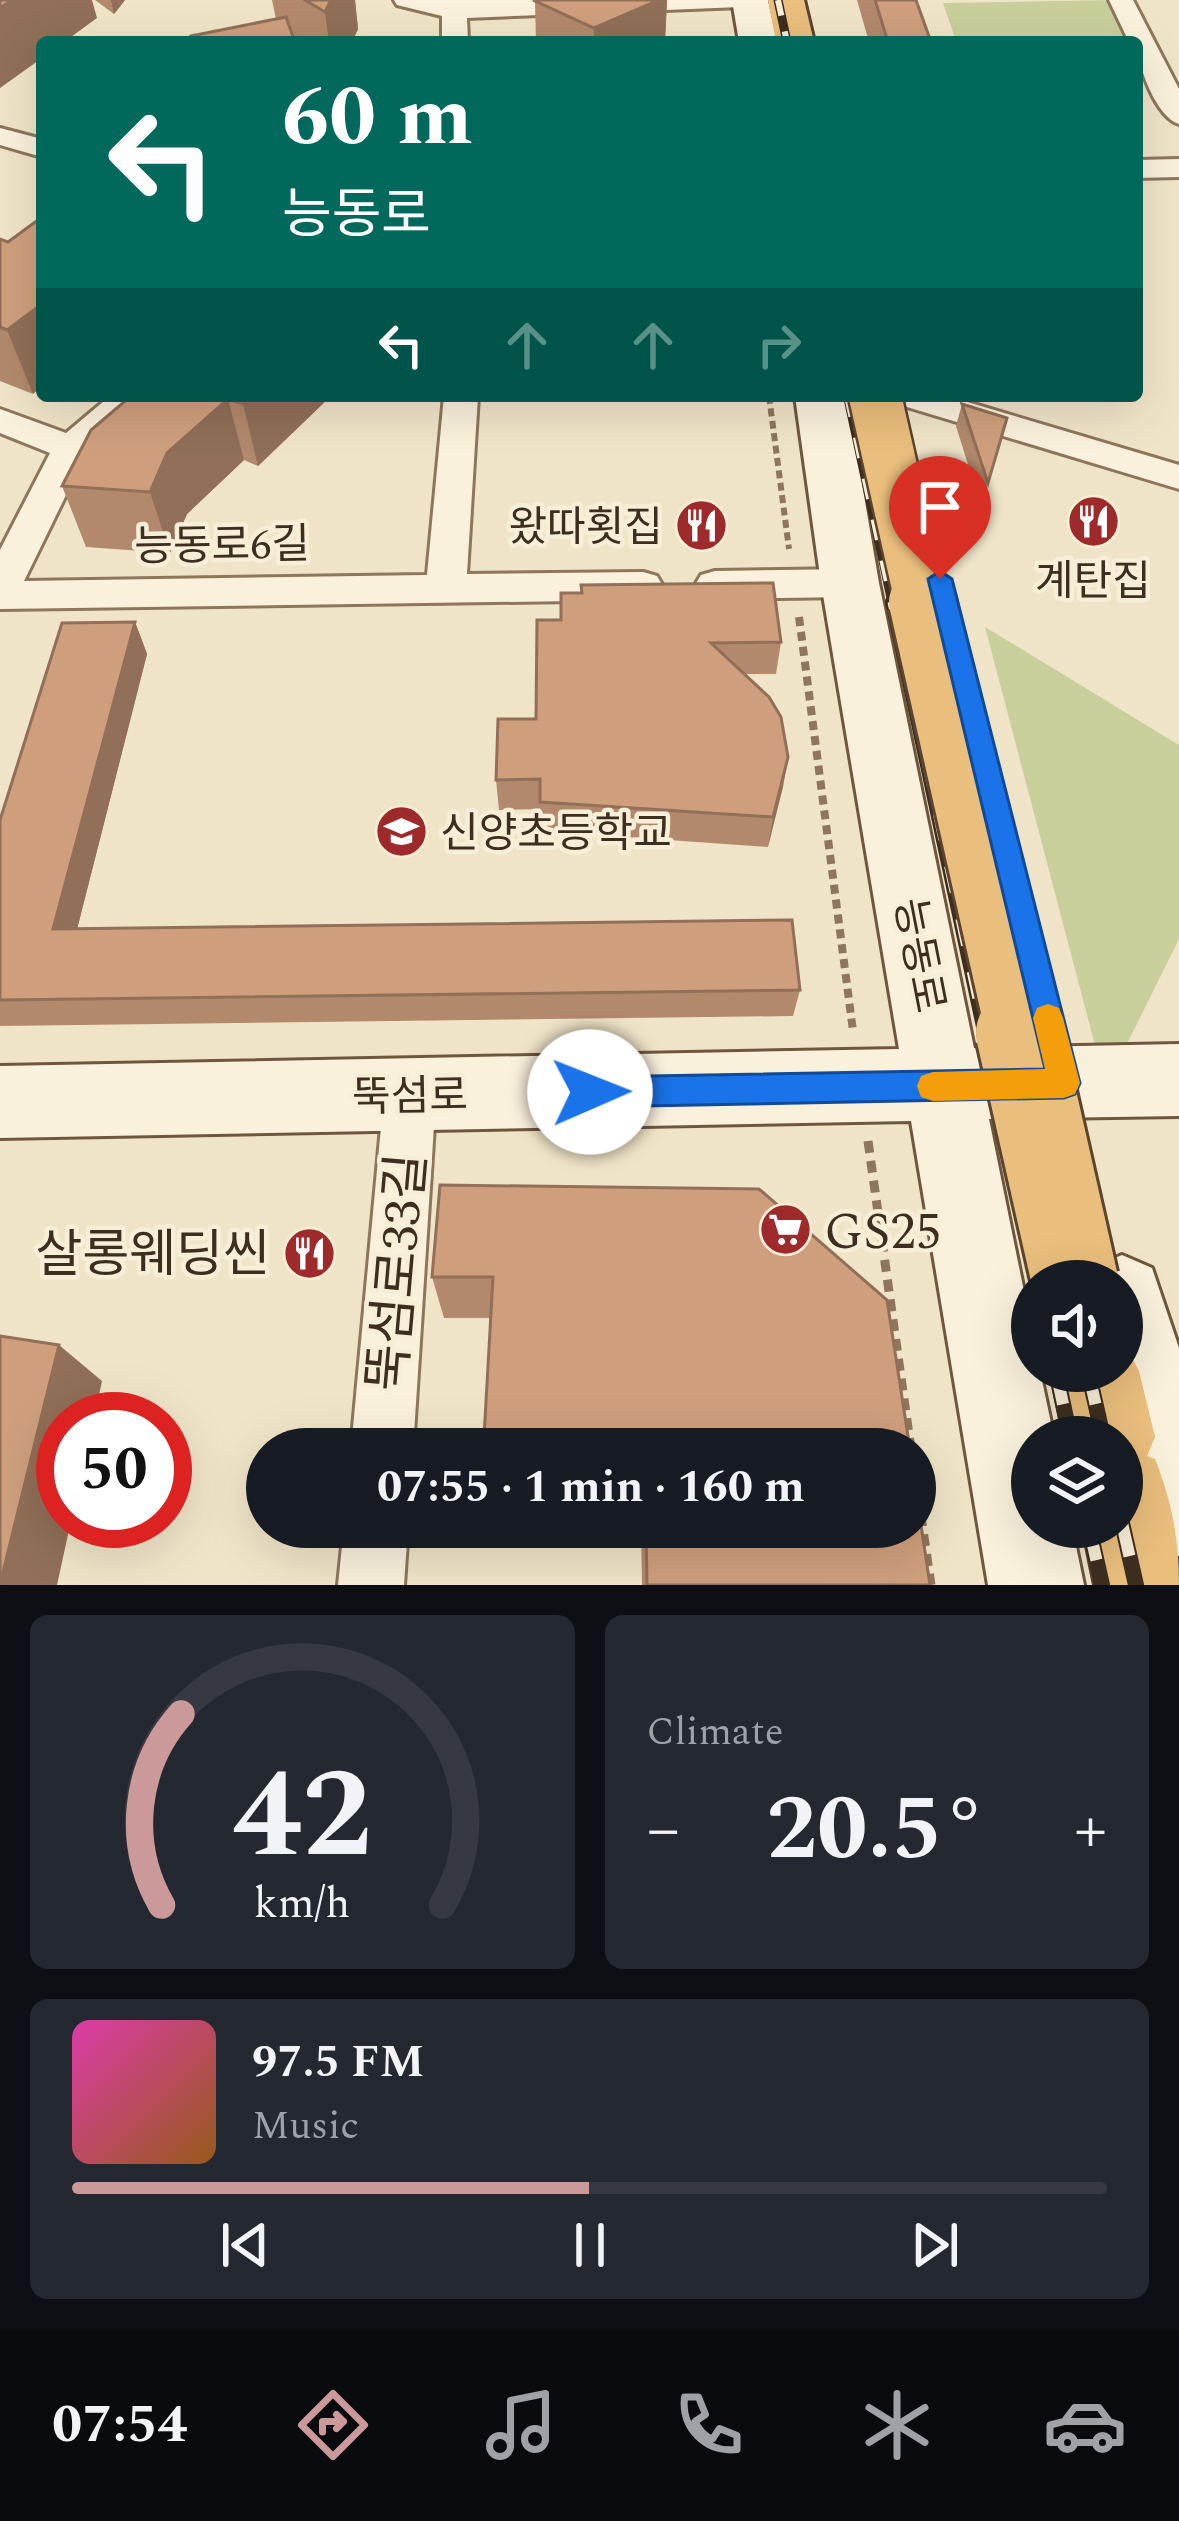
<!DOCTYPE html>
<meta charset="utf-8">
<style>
:root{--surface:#171b24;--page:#242831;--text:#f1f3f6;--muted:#9ea1a6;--line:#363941;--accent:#cc999b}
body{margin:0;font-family:Spectral,"Noto Sans KR",serif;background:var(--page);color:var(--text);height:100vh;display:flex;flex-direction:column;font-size:45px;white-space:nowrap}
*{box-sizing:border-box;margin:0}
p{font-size:39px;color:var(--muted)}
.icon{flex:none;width:66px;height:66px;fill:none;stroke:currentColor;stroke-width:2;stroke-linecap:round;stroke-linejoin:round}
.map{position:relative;height:1585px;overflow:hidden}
.details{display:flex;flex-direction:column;gap:30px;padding:30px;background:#0d0f14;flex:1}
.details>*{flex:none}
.hud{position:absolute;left:36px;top:36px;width:1107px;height:366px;border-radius:12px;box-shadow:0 12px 48px #0002;background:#00695c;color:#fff;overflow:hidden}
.tools{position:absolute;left:1011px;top:1260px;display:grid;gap:24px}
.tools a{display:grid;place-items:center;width:132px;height:132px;border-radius:50%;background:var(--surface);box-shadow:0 12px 48px #0002;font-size:60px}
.speed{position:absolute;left:36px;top:1392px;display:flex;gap:24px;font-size:60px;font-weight:700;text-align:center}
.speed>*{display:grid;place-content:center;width:156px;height:156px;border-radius:50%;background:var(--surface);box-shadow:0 12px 48px #0002;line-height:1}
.speed .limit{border:18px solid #d22;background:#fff;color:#111}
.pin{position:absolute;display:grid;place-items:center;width:102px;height:102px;color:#fff;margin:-123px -51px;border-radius:50% 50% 50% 0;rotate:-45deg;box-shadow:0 0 12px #0007}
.pin .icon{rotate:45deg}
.me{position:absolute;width:132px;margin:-66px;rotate:89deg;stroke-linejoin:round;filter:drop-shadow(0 0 9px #0008)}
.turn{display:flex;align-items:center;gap:42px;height:252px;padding:0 48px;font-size:54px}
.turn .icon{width:156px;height:156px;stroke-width:2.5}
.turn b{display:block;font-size:84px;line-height:102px}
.lanes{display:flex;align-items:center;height:114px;padding:0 48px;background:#0003;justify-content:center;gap:60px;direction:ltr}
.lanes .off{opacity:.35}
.big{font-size:90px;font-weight:700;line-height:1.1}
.details .widget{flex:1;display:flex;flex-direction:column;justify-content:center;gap:18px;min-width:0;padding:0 42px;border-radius:18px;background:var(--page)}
.details .dial{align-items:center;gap:0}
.dial svg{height:312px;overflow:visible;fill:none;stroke:var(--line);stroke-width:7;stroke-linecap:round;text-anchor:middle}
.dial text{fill:var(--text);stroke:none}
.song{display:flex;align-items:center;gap:36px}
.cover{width:144px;height:144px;border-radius:18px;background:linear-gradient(135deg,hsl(320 70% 55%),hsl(30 70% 35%))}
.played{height:12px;border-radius:6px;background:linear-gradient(90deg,var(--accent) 50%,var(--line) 50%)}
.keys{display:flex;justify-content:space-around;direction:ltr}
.heat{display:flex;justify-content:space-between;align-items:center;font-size:66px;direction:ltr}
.details .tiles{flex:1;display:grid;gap:30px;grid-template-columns:1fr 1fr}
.widget:last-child{grid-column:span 2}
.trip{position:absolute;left:246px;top:1428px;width:690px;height:120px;border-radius:60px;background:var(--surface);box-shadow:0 12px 48px #0002;font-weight:700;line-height:120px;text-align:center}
.menu{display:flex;height:192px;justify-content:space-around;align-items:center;background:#090b0e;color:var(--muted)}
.menu .icon{width:84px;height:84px}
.menu .on{color:var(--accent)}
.menu b{font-size:54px;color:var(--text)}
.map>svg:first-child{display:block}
.green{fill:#c9cf9b}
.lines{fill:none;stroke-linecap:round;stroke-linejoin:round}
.minor-casing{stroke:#8d765c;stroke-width:6}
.secondary-casing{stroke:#6f573f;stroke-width:6}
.trunk-casing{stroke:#5b4430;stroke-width:6}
.path-far2{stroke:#8d765c;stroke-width:6;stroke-dasharray:8 4.5;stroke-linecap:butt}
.path-far1{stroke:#8d765c;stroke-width:8;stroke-dasharray:9 6;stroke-linecap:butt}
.path{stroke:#8d765c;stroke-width:9;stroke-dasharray:12 8;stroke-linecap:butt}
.minor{fill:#faf1dc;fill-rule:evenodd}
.secondary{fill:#faf1dc;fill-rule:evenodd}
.trunk{fill:#eabe7c;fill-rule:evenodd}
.rail-far3-casing{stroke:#3d2e20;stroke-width:9}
.rail-far2-casing{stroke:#3d2e20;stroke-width:10}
.rail-far1-casing{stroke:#3d2e20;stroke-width:14}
.rail-casing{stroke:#3d2e20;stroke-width:16}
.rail-far3{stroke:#f7eed8;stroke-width:6;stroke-dasharray:16;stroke-linecap:butt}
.rail-far2{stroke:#f7eed8;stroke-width:8;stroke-dasharray:21;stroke-linecap:butt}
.rail-far1{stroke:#f7eed8;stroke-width:9;stroke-dasharray:27;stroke-linecap:butt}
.rail{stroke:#f7eed8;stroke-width:12;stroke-dasharray:34;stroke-linecap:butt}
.trunk-bridge-far2-casing{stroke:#5b4430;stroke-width:57;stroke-linecap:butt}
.trunk-bridge-far1-casing{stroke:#5b4430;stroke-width:72;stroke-linecap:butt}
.trunk-bridge-casing{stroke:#5b4430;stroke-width:92;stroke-linecap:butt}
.trunk-bridge-far2{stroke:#eabe7c;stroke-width:52}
.trunk-bridge-far1{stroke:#eabe7c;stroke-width:66}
.trunk-bridge{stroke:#eabe7c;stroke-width:86}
.wall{fill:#b2896c}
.shaded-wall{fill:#916f58}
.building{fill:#cf9f7d;stroke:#916f58;stroke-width:3}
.route{fill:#1a73e8;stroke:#114b97;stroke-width:3}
.slow{fill:#f59e0b}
.labels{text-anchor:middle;stroke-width:9;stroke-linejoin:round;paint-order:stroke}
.poi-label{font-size:42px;fill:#3d2e20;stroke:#f7eed8;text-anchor:end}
.street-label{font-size:42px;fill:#3d2e20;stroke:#f7eed8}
.near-poi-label{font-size:51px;fill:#3d2e20;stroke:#f7eed8;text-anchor:start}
.near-street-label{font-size:51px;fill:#3d2e20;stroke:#f7eed8}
</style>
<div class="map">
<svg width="1179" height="1585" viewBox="0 0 1179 1585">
<rect width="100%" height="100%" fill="#f0e4c8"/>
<g class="green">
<polygon points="1113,0 1130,42 955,38 943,3"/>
<polygon points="985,627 1179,745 1179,939 1123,1052 1097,1053"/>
</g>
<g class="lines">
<defs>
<g id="minor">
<polygon points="394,0 753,0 741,7 467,18 468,42 442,42 442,16 397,5"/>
<path d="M1109,0h24l46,89v35c-23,-7 -42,-59 -42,-82h-8z"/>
<polygon points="0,128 42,139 42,157 0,145"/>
<polygon points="1179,159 1179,177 1137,178 1137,160"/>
<polygon points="110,396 148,396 86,454 24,581 427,575 444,396 478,396 467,574 643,572 657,576 663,586 657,596 643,600 0,609 0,550 50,453 0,433 0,409 66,433"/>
<polygon points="892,396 947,396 1179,465 1179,489 897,404"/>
<polygon points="850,569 864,573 870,583 864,593 850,597 715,599 701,595 695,585 701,575 715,571"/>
<polygon points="410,1070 429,1078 436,1095 413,1449 351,1449 384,1095 391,1078"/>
<polygon points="344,1527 408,1527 404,1585 338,1585"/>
</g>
<g id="secondary">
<polygon points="732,0 768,0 777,42 739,42"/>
<polygon points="795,396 847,396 879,583 974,1048 1179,1044 1179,1116 989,1119 1032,1331 1032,1371 1040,1371 1054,1437 1032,1437 1032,1527 1072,1527 1084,1585 988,1585 911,1121 0,1138 0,1066 899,1049 821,583"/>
<polygon points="1122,1255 1152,1268 1179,1348 1179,1556 1146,1543 1122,1468 1122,1437 1114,1437 1098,1371 1122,1371 1122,1281 1087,1281 1092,1268"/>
</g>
<g id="trunk">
<polygon points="768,0 804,0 814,42 776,42"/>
<path d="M1122,1338l17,33 16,66 -8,19 8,3c17,43 24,80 24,126h-84l-12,-58h39v-90h-57l-14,-66h71z"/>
</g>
</defs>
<use href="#minor" class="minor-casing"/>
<use href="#secondary" class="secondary-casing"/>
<use href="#trunk" class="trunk-casing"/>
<polyline class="path-far2" points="769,396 789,549"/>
<polyline class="path-far1" points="799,617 853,1031"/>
<g class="path">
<polyline points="868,1141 911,1449"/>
<polyline points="915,1475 931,1585"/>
</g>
<use href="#minor" class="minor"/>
<use href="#secondary" class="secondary"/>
<use href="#trunk" class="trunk"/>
<defs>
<polyline id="rail-far3" points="778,0 787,42"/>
<g id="rail-far2">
<polyline points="848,396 893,605"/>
<polyline points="867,396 914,605"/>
</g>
<g id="rail-far1">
<polyline points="892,602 985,1036"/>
<polyline points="914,602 1012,1036"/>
</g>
<g id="rail">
<polyline points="984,1033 1037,1281"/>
<polyline points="1011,1033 1067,1281"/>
<polyline points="1056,1371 1070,1437"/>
<polyline points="1088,1371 1103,1437"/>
<polyline points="1122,1523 1136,1585"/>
<polyline points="1089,1527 1102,1585"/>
</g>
</defs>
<use href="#rail-far3" class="rail-far3-casing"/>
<use href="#rail-far2" class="rail-far2-casing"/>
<use href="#rail-far1" class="rail-far1-casing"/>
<use href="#rail" class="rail-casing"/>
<use href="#rail-far3" class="rail-far3"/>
<use href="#rail-far2" class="rail-far2"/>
<use href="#rail-far1" class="rail-far1"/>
<use href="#rail" class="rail"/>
<defs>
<polyline id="trunk-bridge-far2" points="875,396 922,605"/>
<polyline id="trunk-bridge-far1" points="922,602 1020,1036"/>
<polyline id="trunk-bridge" points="1019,1033 1075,1281"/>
</defs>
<use href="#trunk-bridge-far2" class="trunk-bridge-far2-casing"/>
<use href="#trunk-bridge-far1" class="trunk-bridge-far1-casing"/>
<use href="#trunk-bridge" class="trunk-bridge-casing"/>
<use href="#trunk-bridge-far2" class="trunk-bridge-far2"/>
<use href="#trunk-bridge-far1" class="trunk-bridge-far1"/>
<use href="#trunk-bridge" class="trunk-bridge"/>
</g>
<g class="wall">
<polygon points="95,0 125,0 114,14"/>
<polygon points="272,0 355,0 358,29 352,42 192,42 276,19"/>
<polygon points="537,0 667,0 665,42 536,42 535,1"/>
<polygon points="857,0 916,0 931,42 869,42"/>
<polygon points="0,239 33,394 0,381"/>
<polygon points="131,396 331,396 258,466 244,460 187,514 170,553 86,547 62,486"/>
<polygon points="962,404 1007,418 981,506 956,426"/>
<polygon points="582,593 781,642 776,674 744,674 788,757 768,847 541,831 540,809 499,810 496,780 536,719 561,620"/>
<polygon points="135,622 147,654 77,929 800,990 793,1016 0,1026 0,820"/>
<polygon points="440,1185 910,1449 488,1449 484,1437 490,1318 444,1318 432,1277"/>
<polygon points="641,1527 915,1527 930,1585 642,1585"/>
</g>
<g class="shaded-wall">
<polygon points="12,0 92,0 97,18 64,42 42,42 42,58 0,88 0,8"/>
<polygon points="111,0 125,0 114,14"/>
<polygon points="331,0 355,0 358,29 352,42 329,42 325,12"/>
<polygon points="659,0 667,0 665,42 594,42 594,28"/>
<polygon points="42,304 42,386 33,394 7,330"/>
<polygon points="252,396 331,396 258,466 243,404"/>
<polygon points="228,399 244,460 187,514 170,553 150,492 167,453"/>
<polygon points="135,622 147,654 70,957 53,929"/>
<polygon points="788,757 783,787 768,847 773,817"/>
<polygon points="59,1345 102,1381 94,1419 63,1419 63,1521 71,1521 57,1585 0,1585"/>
</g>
<g class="building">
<polygon points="0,0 12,0 0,8"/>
<polygon points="305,0 331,0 325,12"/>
<polygon points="537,0 659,0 594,28 535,1"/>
<polygon points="875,0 916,0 931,42 888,42"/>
<polygon points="286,17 295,42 192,42 191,36"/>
<polygon points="42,217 42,304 7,330 0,327 0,239 8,242"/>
<polygon points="131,396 252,396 243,404 228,399 167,453 150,492 62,486 91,430"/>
<polygon points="962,404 1007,418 988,483"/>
<polygon points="773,583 781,642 711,643 769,697 781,717 788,757 773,817 540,802 540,779 496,780 498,719 536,719 537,620 561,620 561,593 582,593 581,585"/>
<polygon points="135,622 53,929 792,920 800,990 0,1000 0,820 62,623"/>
<polygon points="440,1185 759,1189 887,1300 910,1449 644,1449 644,1441 484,1437 493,1277 432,1277"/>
<polygon points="0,1336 59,1345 0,1584"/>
<polygon points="915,1485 930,1585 647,1585 646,1527 915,1527"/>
</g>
<polygon class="route" points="940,571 952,579 1080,1083 1075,1094 1064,1098 590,1107 579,1103 574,1092 579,1081 590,1077 1045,1069 928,579"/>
<polygon class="slow" points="1048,1004 1059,1008 1063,1018 1080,1083 1075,1094 1064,1098 933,1101 921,1097 917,1086 921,1076 933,1072 1045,1069 1033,1018 1037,1008"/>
<defs>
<symbol id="restaurant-disc" viewBox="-11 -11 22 22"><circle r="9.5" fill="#9e2a2b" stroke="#f7eed8"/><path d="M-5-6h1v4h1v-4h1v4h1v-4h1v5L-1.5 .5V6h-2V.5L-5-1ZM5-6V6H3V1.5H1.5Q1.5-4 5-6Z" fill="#fff"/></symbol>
<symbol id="school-disc" viewBox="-11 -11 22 22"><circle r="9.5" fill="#9e2a2b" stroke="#f7eed8"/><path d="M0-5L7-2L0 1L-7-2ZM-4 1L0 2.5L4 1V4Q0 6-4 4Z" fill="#fff"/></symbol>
<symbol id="supermarket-disc" viewBox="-11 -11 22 22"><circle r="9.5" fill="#9e2a2b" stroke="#f7eed8"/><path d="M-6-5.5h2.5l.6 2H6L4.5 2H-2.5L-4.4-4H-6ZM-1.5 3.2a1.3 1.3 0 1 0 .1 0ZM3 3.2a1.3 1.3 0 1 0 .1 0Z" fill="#fff"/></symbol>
</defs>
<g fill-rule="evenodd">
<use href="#restaurant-disc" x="1064" y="492" width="59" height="59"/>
<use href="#restaurant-disc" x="672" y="496" width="59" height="59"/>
<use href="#school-disc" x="372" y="802" width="59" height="59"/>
<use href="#supermarket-disc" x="756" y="1200" width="59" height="59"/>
<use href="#restaurant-disc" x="280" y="1224" width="59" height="59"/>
</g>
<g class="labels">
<g class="poi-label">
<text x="663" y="541">왔따횟집</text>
<text x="1093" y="595" text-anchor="middle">계탄집</text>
<text x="440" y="847" text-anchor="start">신양초등학교</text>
</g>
<g class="street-label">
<text transform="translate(222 544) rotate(-1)" y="15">능동로6길</text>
<text transform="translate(921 955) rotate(79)" y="15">능동로</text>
<text transform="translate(410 1095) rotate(-1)" y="15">뚝섬로</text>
</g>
<g class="near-poi-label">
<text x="824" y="1248">GS25</text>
<text x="270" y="1271" text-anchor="end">살롱웨딩씬</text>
</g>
<g class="near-street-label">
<text transform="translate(396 1272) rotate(-85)" y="18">뚝섬로33길</text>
</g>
</g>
</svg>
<div class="tools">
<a><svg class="icon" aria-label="sound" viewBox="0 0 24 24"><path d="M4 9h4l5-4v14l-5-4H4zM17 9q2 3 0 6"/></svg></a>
<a><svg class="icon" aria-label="layers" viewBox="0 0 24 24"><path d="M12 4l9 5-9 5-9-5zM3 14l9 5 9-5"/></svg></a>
</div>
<div class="speed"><div class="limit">50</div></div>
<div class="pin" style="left:940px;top:579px;background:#d93025"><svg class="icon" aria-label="arrive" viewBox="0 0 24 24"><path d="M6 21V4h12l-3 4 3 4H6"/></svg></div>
<svg class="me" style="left:590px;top:1092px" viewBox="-20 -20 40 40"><circle r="19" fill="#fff"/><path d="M0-13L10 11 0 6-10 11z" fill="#1a73e8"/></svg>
<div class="trip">07:55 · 1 min · 160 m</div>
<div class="hud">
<div class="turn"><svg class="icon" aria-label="left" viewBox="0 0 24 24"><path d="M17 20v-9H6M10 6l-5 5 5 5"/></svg><div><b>60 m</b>능동로</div></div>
<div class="lanes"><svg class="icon" aria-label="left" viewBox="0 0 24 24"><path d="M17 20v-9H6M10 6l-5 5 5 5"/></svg><svg class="icon off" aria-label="ahead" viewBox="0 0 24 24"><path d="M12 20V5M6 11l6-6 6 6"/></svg><svg class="icon off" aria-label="ahead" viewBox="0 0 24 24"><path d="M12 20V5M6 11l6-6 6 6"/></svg><svg class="icon off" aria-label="right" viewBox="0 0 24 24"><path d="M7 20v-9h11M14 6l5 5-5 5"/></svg></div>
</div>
</div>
<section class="details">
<div class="tiles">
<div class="widget dial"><svg viewBox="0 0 100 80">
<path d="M14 69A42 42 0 1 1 86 69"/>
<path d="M14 69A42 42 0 0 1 19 20" stroke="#cc999b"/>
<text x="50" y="56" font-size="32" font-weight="700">42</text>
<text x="50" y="72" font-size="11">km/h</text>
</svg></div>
<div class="widget"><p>Climate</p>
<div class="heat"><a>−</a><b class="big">20.5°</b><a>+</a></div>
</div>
<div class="widget">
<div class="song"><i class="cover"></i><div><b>97.5 FM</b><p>Music</p></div></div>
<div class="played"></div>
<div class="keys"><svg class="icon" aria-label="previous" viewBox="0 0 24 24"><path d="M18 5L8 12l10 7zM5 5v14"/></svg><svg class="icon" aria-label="pause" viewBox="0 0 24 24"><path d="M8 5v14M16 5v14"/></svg><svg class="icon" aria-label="next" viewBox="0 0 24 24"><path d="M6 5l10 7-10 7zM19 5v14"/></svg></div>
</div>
</div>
</section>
<nav class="menu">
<b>07:54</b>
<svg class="icon on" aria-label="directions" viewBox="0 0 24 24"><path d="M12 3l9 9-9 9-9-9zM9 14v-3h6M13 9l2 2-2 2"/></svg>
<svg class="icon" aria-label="music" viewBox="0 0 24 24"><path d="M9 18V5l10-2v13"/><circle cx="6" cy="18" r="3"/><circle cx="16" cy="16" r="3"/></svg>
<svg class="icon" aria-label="phone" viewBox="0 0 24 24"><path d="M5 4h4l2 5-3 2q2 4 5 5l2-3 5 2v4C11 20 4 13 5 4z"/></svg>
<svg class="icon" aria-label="climate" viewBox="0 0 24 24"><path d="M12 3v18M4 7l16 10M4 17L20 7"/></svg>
<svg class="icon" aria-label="car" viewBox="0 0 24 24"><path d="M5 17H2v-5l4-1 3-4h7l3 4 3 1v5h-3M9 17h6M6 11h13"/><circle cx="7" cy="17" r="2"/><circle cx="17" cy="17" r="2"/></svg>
</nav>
